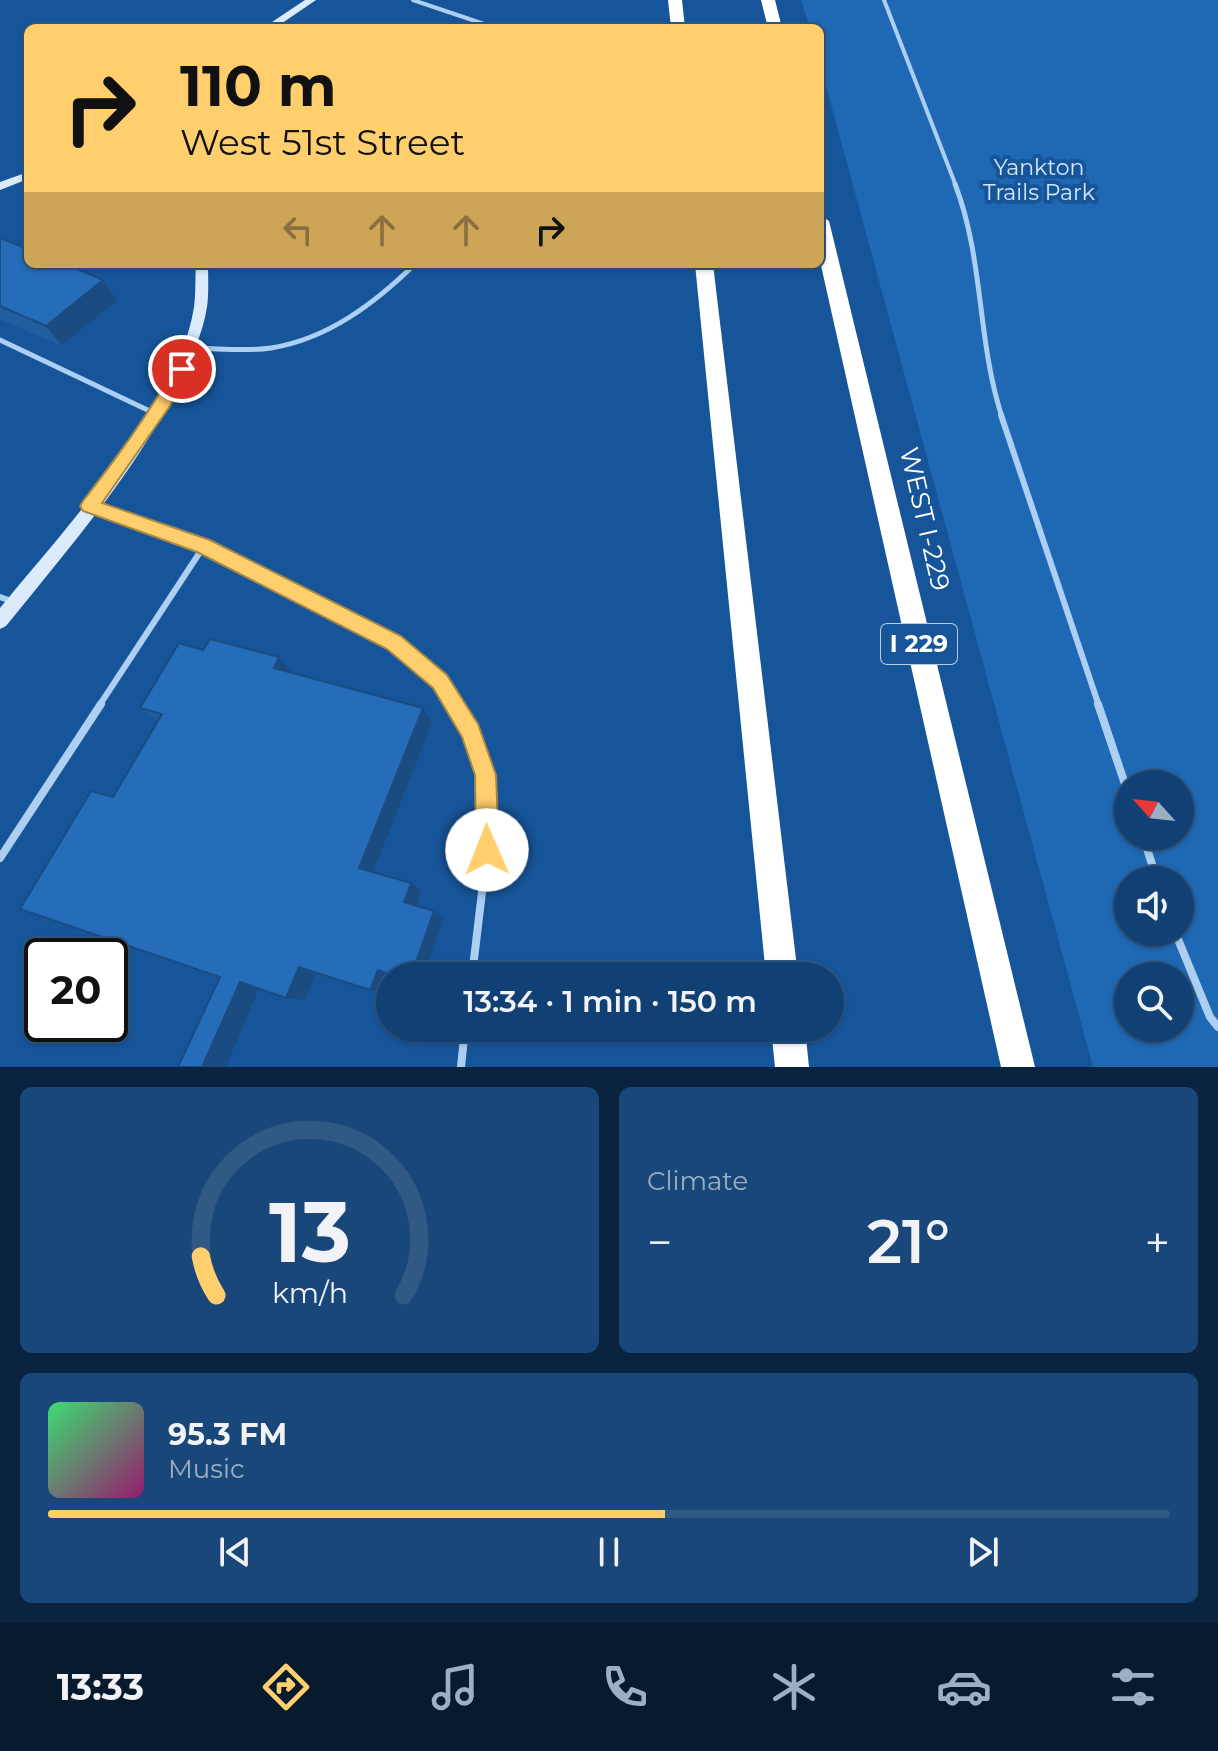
<!DOCTYPE html>
<meta charset="utf-8">
<style>
:root{--surface:#114074;--page:#1a4779;--text:#f1f3f6;--muted:#9cafc5;--line:#305986;--accent:#ffcf6d}
body{margin:0;font-family:Montserrat,sans-serif;background:var(--page);color:var(--text);height:100vh;display:flex;flex-direction:column;font-size:30px;white-space:nowrap}
*{box-sizing:border-box;margin:0}
p{font-size:26px;color:var(--muted)}
.icon{flex:none;width:44px;height:44px;fill:none;stroke:currentColor;stroke-width:2;stroke-linecap:round;stroke-linejoin:round}
.map{position:relative;height:1067px;overflow:hidden}
.drawer{display:flex;flex-direction:column;gap:20px;padding:20px;background:#092340;flex:1}
.drawer>*{flex:none}
.guide{position:absolute;left:24px;top:24px;width:800px;height:244px;border-radius:12px;box-shadow:0 2px 6px #0004,0 0 0 2px var(--line);background:#ffcf6d;color:#111;overflow:hidden}
.needle{width:52px;rotate:297deg}
.fabs{position:absolute;left:1114px;top:770px;display:grid;gap:16px}
.fabs a{display:grid;place-items:center;width:80px;height:80px;border-radius:50%;background:var(--surface);box-shadow:0 2px 6px #0004,0 0 0 2px var(--line);font-size:40px}
.speed{position:absolute;left:24px;top:938px;display:flex;gap:16px;font-size:40px;font-weight:700;text-align:center}
.speed>*{display:grid;place-content:center;width:104px;height:104px;border-radius:50%;background:var(--surface);box-shadow:0 2px 6px #0004,0 0 0 2px var(--line);line-height:1}
.speed .limit{border:4px solid #111;border-radius:12px;background:#fff;color:#111}
.pin{position:absolute;display:grid;place-items:center;width:68px;height:68px;color:#fff;margin:-34px;border:4px solid #fff;border-radius:50%;box-shadow:0 2px 8px #0007}
.me{position:absolute;width:88px;margin:-44px;rotate:359deg;stroke-linejoin:round;filter:drop-shadow(0 0 6px #0008)}
.turn{display:flex;align-items:center;gap:28px;height:168px;padding:0 24px;font-size:36px}
.turn .icon{width:104px;height:104px;stroke-width:2.5}
.turn b{display:block;font-size:56px;line-height:68px}
.lanes{display:flex;align-items:center;height:76px;padding:0 24px;background:#0003;justify-content:center;gap:40px;direction:ltr}
.lanes .off{opacity:.35}
.big{font-size:60px;font-weight:600;line-height:1.1}
.drawer .tile{flex:1;display:flex;flex-direction:column;justify-content:center;gap:12px;min-width:0;padding:0 28px;border-radius:12px;background:var(--page)}
.drawer .dial{align-items:center;gap:0}
.dial svg{height:208px;overflow:visible;fill:none;stroke:var(--line);stroke-width:7;stroke-linecap:round;text-anchor:middle}
.dial text{fill:var(--text);stroke:none}
.song{display:flex;align-items:center;gap:24px}
.cover{width:96px;height:96px;border-radius:12px;background:linear-gradient(135deg,hsl(140 70% 55%),hsl(320 70% 35%))}
.played{height:8px;border-radius:4px;background:linear-gradient(90deg,var(--accent) 55%,var(--line) 55%)}
.keys{display:flex;justify-content:space-around;direction:ltr}
.heat{display:flex;justify-content:space-between;align-items:center;font-size:44px;direction:ltr}
.drawer .tiles{flex:1;display:grid;gap:20px;grid-template-columns:1fr 1fr}
.tile:last-child{grid-column:span 2}
.trip{position:absolute;left:376px;top:962px;width:468px;height:80px;border-radius:40px;background:var(--surface);box-shadow:0 2px 6px #0004,0 0 0 2px var(--line);font-weight:600;line-height:80px;text-align:center}
.menu{display:flex;height:128px;justify-content:space-around;align-items:center;background:#071a2e;color:var(--muted)}
.menu .icon{width:56px;height:56px}
.menu .active{color:var(--accent)}
.menu b{font-size:36px;color:var(--text)}
.map>svg:first-child{display:block}
.green{fill:#1f68b4;fill-rule:evenodd}
.lines{fill:none;stroke-linecap:round;stroke-linejoin:round}
.lane-far3{stroke:#accff2;stroke-width:4}
.lane-far2{stroke:#accff2;stroke-width:5}
.lane-far1{stroke:#accff2;stroke-width:6}
.lane{stroke:#accff2;stroke-width:8}
.secondary{fill:#dbebfc;fill-rule:evenodd}
.highway{fill:#fff;fill-rule:evenodd}
.wall{fill:#205e9f}
.shaded-wall{fill:#1a4c82}
.building{fill:#256db9;stroke:#1a4c82;stroke-width:2}
.route{fill:#ffcf6d;stroke:#a68747;stroke-width:2}
.labels{text-anchor:middle;stroke-width:8;stroke-linejoin:round;paint-order:stroke}
.far-park-label{font-size:22px;fill:#d4e8fc;stroke:#17559a}
.shield{fill:#17559a;stroke:#b9cce1;stroke-width:2}
.shield-label{font-size:24px;font-weight:bold;fill:#fff}
.street-label{font-size:26px;fill:#fff;stroke:#17559a}
</style>
<div class="map">
<svg width="1218" height="1067" viewBox="0 0 1218 1067">
<rect width="100%" height="100%" fill="#17559a"/>
<path class="green" d="M801,0h417v1067h-125l-273,-1003v-36h-10zM1128,784h52v52h-52zM1128,880h52v52h-52zM1128,976h52v52h-52z"/>
<g class="lines">
<g class="lane-far3">
<polyline points="413,0 496,28"/>
<polyline points="884,0 956,186"/>
</g>
<g class="lane-far2">
<path d="M955,184c29,75 22,157 47,233"/>
<polyline points="0,340 156,414"/>
<path d="M190,348c27,0 55,4 81,0 57,-9 104,-45 144,-84"/>
</g>
<g class="lane-far1">
<polyline points="1001,415 1099,706"/>
<polyline points="94,508 204,546 99,706"/>
<polyline points="204,546 394,643 440,681 455,706"/>
<polyline points="0,597 14,602"/>
</g>
<g class="lane">
<polyline points="454,704 471,732 485,775 487,850 472,976"/>
<polyline points="1098,704 1128,793"/>
<polyline points="1143,836 1157,880"/>
<polyline points="0,858 101,704"/>
<polyline points="1175,932 1210,1017 1218,1027"/>
<polyline points="461,1067 465,1028"/>
</g>
<g class="secondary">
<polygon points="305,0 316,0 275,28 263,28"/>
<polygon points="28,172 28,179 0,190 0,182"/>
<path d="M196,264h12c0,14 1,29 -1,43 -4,26 -16,52 -27,75 -44,90 -112,167 -174,244l-6,3v-21c63,-77 179,-202 194,-301 2,-14 1,-29 2,-43z"/>
</g>
<g class="highway">
<polygon points="668,0 682,0 685,28 671,28"/>
<polygon points="761,0 775,0 782,28 768,28"/>
<polygon points="820,215 829,221 1035,1067 1001,1067 820,261"/>
<polygon points="695,264 713,264 798,976 766,976"/>
<polygon points="771,1028 805,1028 809,1067 775,1067"/>
</g>
</g>
<g class="wall">
<polygon points="0,238 103,280 117,300 62,346 0,319"/>
<polygon points="293,673 432,723 374,872 422,891 416,906 434,911 444,918 390,975 384,992 316,973 305,1000 260,989 226,1067 178,1067 220,977 158,721 140,708"/>
</g>
<g class="shaded-wall">
<polygon points="103,280 117,300 62,346 46,326"/>
<polygon points="279,657 294,675 274,668"/>
<polygon points="423,708 432,723 372,876 359,868"/>
<polygon points="411,883 422,891 415,909 404,902"/>
<polygon points="434,911 444,918 424,976 411,976"/>
<polygon points="299,967 317,971 305,1000 286,998"/>
<polygon points="378,970 391,974 384,992 370,990"/>
<polygon points="240,982 261,985 226,1067 202,1067"/>
</g>
<g class="building">
<polygon points="0,238 28,249 28,264 65,264 103,280 46,326 0,306"/>
<polygon points="210,639 279,657 274,668 423,708 359,868 411,883 404,902 434,911 411,976 395,976 378,970 370,990 299,967 286,998 240,982 202,1067 178,1067 220,977 20,909 91,791 113,797 162,714 140,708 179,643 203,650"/>
</g>
<path class="route" d="M182,363l8,6 -20,37 -68,97 108,37 191,96 46,39 31,49 18,51 3,75 -4,8 -8,3 -8,-3 -3,-8 -1,-75 -13,-38 -29,-49 -46,-39 -190,-97 -114,-41 -3,-5 3,-5c34,-44 66,-87 93,-136z"/>
<g class="labels">
<g class="far-park-label">
<text x="1039" y="175">Yankton<tspan x="1039" dy="25">Trails Park</tspan></text>
</g>
<rect class="shield" x="881" y="624" width="76" height="40" rx="6"/>
<g class="shield-label">
<text x="919" y="652">I 229</text>
</g>
<g class="street-label">
<text transform="translate(925 519) rotate(77)" y="9">WEST I-229</text>
</g>
</g>
</svg>
<div class="fabs">
<a><svg class="needle" viewBox="-14 -14 28 28"><path d="M0-13l5 13h-10z" fill="#e53935"/><path d="M0 13l5-13h-10z" fill="#9cafc5"/></svg></a>
<a><svg class="icon" aria-label="sound" viewBox="0 0 24 24"><path d="M4 9h4l5-4v14l-5-4H4zM17 9q2 3 0 6"/></svg></a>
<a><svg class="icon" aria-label="search" viewBox="0 0 24 24"><circle cx="10" cy="10" r="6"/><path d="M15 15l6 6"/></svg></a>
</div>
<div class="speed"><div class="limit">20</div></div>
<div class="pin" style="left:182px;top:369px;background:#d93025"><svg class="icon" aria-label="arrive" viewBox="0 0 24 24"><path d="M6 21V4h12l-3 4 3 4H6"/></svg></div>
<svg class="me" style="left:487px;top:850px" viewBox="-20 -20 40 40"><circle r="19" fill="#fff"/><path d="M0-13L10 11 0 6-10 11z" fill="#ffcf6d"/></svg>
<div class="trip">13:34 · 1 min · 150 m</div>
<div class="guide">
<div class="turn"><svg class="icon" aria-label="right" viewBox="0 0 24 24"><path d="M7 20v-9h11M14 6l5 5-5 5"/></svg><div><b>110 m</b>West 51st Street</div></div>
<div class="lanes"><svg class="icon off" aria-label="left" viewBox="0 0 24 24"><path d="M17 20v-9H6M10 6l-5 5 5 5"/></svg><svg class="icon off" aria-label="ahead" viewBox="0 0 24 24"><path d="M12 20V5M6 11l6-6 6 6"/></svg><svg class="icon off" aria-label="ahead" viewBox="0 0 24 24"><path d="M12 20V5M6 11l6-6 6 6"/></svg><svg class="icon" aria-label="right" viewBox="0 0 24 24"><path d="M7 20v-9h11M14 6l5 5-5 5"/></svg></div>
</div>
</div>
<section class="drawer">
<div class="tiles">
<div class="tile dial"><svg viewBox="0 0 100 80">
<path d="M14 69A42 42 0 1 1 86 69"/>
<path d="M14 69A42 42 0 0 1 8 54" stroke="#ffcf6d"/>
<text x="50" y="56" font-size="32" font-weight="700">13</text>
<text x="50" y="72" font-size="11">km/h</text>
</svg></div>
<div class="tile"><p>Climate</p>
<div class="heat"><a>−</a><b class="big">21°</b><a>+</a></div>
</div>
<div class="tile">
<div class="song"><i class="cover"></i><div><b>95.3 FM</b><p>Music</p></div></div>
<div class="played"></div>
<div class="keys"><svg class="icon" aria-label="previous" viewBox="0 0 24 24"><path d="M18 5L8 12l10 7zM5 5v14"/></svg><svg class="icon" aria-label="pause" viewBox="0 0 24 24"><path d="M8 5v14M16 5v14"/></svg><svg class="icon" aria-label="next" viewBox="0 0 24 24"><path d="M6 5l10 7-10 7zM19 5v14"/></svg></div>
</div>
</div>
</section>
<nav class="menu">
<b>13:33</b>
<svg class="icon active" aria-label="directions" viewBox="0 0 24 24"><path d="M12 3l9 9-9 9-9-9zM9 14v-3h6M13 9l2 2-2 2"/></svg>
<svg class="icon" aria-label="music" viewBox="0 0 24 24"><path d="M9 18V5l10-2v13"/><circle cx="6" cy="18" r="3"/><circle cx="16" cy="16" r="3"/></svg>
<svg class="icon" aria-label="phone" viewBox="0 0 24 24"><path d="M5 4h4l2 5-3 2q2 4 5 5l2-3 5 2v4C11 20 4 13 5 4z"/></svg>
<svg class="icon" aria-label="climate" viewBox="0 0 24 24"><path d="M12 3v18M4 7l16 10M4 17L20 7"/></svg>
<svg class="icon" aria-label="car" viewBox="0 0 24 24"><path d="M5 17H2v-5l4-1 3-4h7l3 4 3 1v5h-3M9 17h6M6 11h13"/><circle cx="7" cy="17" r="2"/><circle cx="17" cy="17" r="2"/></svg>
<svg class="icon" aria-label="filters" viewBox="0 0 24 24"><path d="M4 7h16M4 17h16"/><circle cx="9" cy="7" r="2"/><circle cx="15" cy="17" r="2"/></svg>
</nav>
